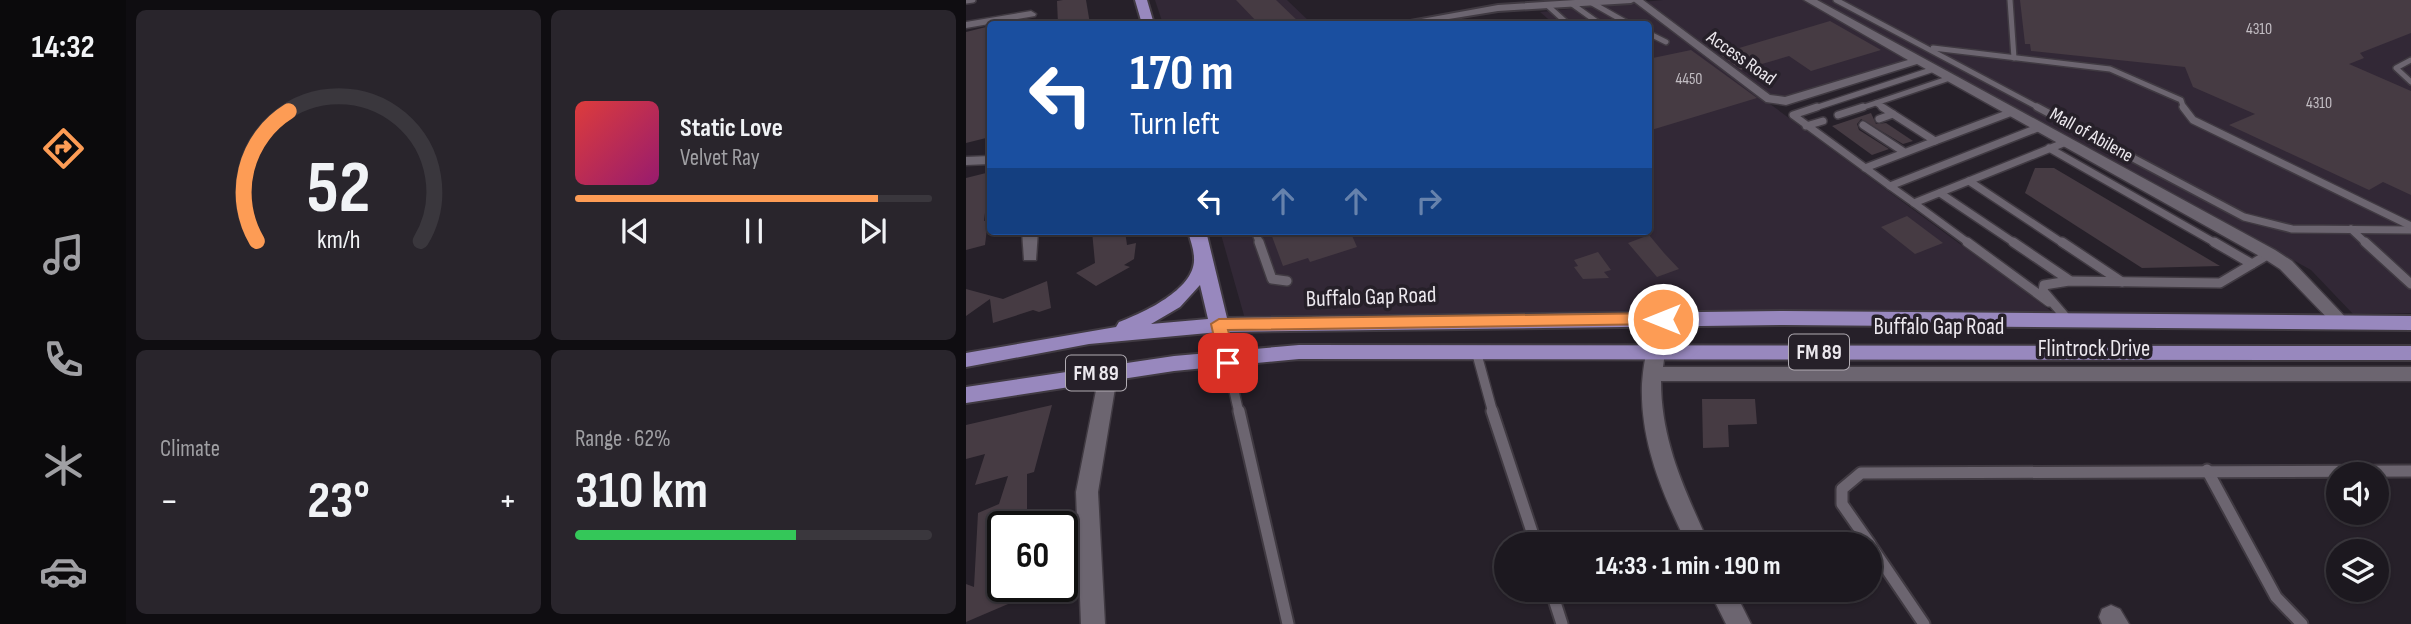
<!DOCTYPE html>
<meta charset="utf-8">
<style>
:root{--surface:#1c181f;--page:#29252c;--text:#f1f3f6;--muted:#a0a0a4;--line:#3a373d;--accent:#fd9c55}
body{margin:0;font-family:"Sofia Sans Condensed",sans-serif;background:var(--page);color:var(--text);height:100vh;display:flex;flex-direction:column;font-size:26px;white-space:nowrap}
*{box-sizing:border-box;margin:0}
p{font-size:23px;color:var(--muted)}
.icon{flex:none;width:38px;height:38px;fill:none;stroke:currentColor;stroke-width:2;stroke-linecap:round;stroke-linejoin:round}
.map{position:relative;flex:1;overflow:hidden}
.panel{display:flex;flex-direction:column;gap:10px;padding:10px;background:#0f0d11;width:840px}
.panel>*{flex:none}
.hud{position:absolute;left:21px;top:21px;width:665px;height:214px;border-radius:7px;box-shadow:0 2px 5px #0004,0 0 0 2px var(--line);background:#1a4fa0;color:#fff;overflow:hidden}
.buttons{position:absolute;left:1360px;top:462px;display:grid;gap:14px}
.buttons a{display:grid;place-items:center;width:63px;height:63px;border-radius:50%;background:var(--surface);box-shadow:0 2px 5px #0004,0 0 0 2px var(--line);font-size:35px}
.speed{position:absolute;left:21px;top:511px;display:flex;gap:14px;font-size:35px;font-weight:700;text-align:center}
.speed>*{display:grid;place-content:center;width:91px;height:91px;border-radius:50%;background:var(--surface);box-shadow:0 2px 5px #0004,0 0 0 2px var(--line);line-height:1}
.speed .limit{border:4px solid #111;border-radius:10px;background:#fff;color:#111}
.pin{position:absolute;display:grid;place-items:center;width:60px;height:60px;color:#fff;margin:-30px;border-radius:14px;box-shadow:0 4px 10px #0006}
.me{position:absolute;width:77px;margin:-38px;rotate:270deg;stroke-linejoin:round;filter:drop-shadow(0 0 5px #0008)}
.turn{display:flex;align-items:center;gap:24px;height:147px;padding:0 28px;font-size:32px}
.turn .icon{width:91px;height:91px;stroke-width:2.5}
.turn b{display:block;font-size:49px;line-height:60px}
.lanes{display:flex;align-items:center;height:66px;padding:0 28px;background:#0003;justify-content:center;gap:35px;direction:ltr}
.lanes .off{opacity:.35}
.big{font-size:52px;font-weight:700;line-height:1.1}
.panel .card{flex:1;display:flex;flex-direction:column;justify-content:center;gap:10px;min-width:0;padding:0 24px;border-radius:10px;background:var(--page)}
.panel .dial{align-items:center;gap:0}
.dial svg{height:182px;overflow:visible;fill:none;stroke:var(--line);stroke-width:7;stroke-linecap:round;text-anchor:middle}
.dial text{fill:var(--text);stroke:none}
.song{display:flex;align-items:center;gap:21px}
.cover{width:84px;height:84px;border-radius:10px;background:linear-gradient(135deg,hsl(0 70% 55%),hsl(320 70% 35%))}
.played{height:7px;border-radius:4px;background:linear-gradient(90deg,var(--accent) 85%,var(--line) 85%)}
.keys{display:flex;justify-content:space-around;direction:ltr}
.heat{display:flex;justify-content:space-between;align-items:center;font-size:38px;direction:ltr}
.charge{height:10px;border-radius:5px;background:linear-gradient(90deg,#34c759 62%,var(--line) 0)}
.panel .tiles{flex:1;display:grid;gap:10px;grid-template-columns:repeat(2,1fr)}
.trip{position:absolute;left:528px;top:532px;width:388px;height:70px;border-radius:35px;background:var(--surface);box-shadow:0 2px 5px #0004,0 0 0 2px var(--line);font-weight:700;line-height:70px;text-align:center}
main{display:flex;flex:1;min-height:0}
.menu{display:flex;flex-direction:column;width:126px;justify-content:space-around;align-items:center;background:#0b0a0c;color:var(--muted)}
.menu .icon{width:49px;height:49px}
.menu .selected{color:var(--accent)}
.menu b{font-size:32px;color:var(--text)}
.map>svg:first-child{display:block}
.built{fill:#322836}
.building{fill:#463b43}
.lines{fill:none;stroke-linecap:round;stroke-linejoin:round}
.service-far3-casing{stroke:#403a42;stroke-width:8}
.service-far2-casing{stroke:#403a42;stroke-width:10}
.service-far1-casing{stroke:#403a42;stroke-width:12}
.service-casing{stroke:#403a42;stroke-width:15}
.minor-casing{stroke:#403a42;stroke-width:3}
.tertiary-casing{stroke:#403a42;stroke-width:4}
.primary-casing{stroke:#403a42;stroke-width:4}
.service-far3{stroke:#6c6570;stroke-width:5}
.service-far2{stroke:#6c6570;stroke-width:7}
.service-far1{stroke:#6c6570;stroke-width:9}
.service{stroke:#6c6570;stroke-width:11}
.minor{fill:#6c6570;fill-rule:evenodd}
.tertiary{fill:#6c6570;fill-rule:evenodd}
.primary{fill:#9888be;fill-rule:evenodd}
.route{fill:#fd9c55;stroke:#a46537;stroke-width:2}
.labels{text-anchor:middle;stroke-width:7;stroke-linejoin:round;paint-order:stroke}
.far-number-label{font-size:16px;fill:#c2bdc3}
.far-street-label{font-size:19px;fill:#ece8ee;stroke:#262029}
.shield{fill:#262029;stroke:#b1acb3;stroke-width:2}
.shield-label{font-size:21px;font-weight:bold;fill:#ece8ee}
.street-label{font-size:23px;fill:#ece8ee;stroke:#262029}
</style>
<main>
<nav class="menu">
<b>14:32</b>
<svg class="icon selected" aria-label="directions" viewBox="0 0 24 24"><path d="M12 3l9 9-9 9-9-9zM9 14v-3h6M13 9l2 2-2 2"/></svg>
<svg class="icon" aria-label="music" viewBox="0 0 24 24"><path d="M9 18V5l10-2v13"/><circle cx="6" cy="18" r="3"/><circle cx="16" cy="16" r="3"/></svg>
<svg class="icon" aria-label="phone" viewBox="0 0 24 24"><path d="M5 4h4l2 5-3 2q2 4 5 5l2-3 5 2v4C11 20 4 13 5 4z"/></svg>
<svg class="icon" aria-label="climate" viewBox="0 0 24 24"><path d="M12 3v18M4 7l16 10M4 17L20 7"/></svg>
<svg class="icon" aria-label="car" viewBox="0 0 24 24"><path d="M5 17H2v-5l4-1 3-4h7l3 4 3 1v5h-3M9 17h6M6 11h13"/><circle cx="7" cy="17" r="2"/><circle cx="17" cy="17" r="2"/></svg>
</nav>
<section class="panel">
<div class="tiles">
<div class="card dial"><svg viewBox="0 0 100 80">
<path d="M14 69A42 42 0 1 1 86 69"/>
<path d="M14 69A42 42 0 0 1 28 12" stroke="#fd9c55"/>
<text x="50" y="56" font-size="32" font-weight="700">52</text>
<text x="50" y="72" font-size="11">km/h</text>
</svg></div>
<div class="card">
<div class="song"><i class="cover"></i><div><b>Static Love</b><p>Velvet Ray</p></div></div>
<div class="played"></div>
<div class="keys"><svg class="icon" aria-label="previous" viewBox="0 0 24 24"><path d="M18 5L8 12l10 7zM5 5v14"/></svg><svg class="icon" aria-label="pause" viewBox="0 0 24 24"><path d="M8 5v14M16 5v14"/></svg><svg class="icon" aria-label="next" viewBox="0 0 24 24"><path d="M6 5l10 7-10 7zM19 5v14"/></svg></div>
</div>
<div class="card"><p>Climate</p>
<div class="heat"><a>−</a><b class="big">23°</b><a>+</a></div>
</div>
<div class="card"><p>Range · 62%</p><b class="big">310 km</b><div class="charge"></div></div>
</div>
</section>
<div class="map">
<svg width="1445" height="624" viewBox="0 0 1445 624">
<rect width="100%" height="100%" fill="#262029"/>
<g class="built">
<polygon points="189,0 321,0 346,24 197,24"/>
<polygon points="697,0 1445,0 1445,313 1387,314 1345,270 958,57 804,104 1085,311 279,319 254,231 682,231 682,24 588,24 574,12"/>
</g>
<g class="building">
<polygon points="97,0 120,0 124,24 92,24 91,1"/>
<polygon points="270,0 310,0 335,24 293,24"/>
<polygon points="1054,0 1445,0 1445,33 1394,53 1398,58 1383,64 1445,91 1445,195 1417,182 1403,190 1263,125 1289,114 1227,87 1219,67 1065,51 1064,44 1059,44"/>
<polygon points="864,21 915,50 845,71 823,56 775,70 753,54"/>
<polygon points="24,26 24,137 0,143 0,32"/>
<polygon points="725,50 791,98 682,131 682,59"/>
<polygon points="905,113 910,124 920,123 947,141 937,144 895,119 891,124 893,130 923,149 906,155 866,126"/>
<polygon points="1069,168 1088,168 1254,266 1176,268 1059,193"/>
<polygon points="24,172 18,221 22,220 19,245 0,250 0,178"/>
<polygon points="941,216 977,243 949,254 915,227"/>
<polygon points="126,231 159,231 161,245 170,243 168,259 158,265 164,267 130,286 110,273 129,263"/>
<polygon points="304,231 384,231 391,247 344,262 342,258 317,266"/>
<polygon points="683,235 698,253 713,269 691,277 662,243"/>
<polygon points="632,252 645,270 638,272 643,278 617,279 608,267 612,266 608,260"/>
<polygon points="81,281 85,308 73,312 67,310 27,323 24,299 0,316 0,289 37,299"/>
<polygon points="736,399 789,399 791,424 762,425 763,447 737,448"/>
<polygon points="86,405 68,472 61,474 61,527 37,527 37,586 84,586 0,622 0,584 8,587 12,513 33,504 42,476 9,485 19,454 0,459 0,425"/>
</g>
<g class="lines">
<defs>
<g id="service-far3">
<polyline points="870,0 1075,109"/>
<polyline points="1044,0 1048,58"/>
<polyline points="0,1 7,0"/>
<polyline points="626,3 663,24"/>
<polyline points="606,4 634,24"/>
<polyline points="581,5 602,24"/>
<polyline points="682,33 700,42"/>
<polyline points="967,48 1144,69 1215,100 1218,109"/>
<polyline points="1445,60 1430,68 1445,82"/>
<polyline points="846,109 968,69"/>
<polyline points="892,109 910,103"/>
<polyline points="919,109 910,103 984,78"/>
</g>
<g id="service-far2">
<polyline points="851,107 827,115 924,186"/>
<polyline points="916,107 969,141 1046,112"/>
<polyline points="1071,107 1278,217 1326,229 1445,230"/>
<polyline points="1217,107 1227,120 1445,226"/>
<polyline points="872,115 897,107"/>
<polyline points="913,119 927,114"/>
<polyline points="897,125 938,152"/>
<polyline points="840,126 857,121"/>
<polyline points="1083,148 1251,244"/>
<polyline points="899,168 969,141"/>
<polyline points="1003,181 1098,244"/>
<polyline points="974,193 1050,244"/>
<polyline points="948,203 924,186 1074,127"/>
<polyline points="1385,229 1401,244"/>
<polyline points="289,231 294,244"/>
<polyline points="1004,244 948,203 1100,142"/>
</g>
<g id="service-far1">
<polyline points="293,242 306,279 321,281"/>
<polyline points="1001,242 1083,302"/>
<polyline points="1047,242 1103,280"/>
<polyline points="1096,242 1156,282"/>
<polyline points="1248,242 1286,264"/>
<polyline points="1399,242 1445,284"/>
<polyline points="1101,319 1077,291 1078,285 1103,281 1254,283 1303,254"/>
<polyline points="253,325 273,413"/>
<polyline points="510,351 527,413"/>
</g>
<g id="service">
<polyline points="273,411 322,624"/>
<polyline points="526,411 570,544"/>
<polyline points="1241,470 1310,597 1336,624"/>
<polyline points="904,544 876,504 876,489 895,473 1445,471"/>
<polyline points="905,546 958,624"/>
<polyline points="585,590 596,624"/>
</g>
<g id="minor">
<polygon points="666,0 677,0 804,95 819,97 942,60 838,0 851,0 1309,250 1326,261 1385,323 1382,327 1370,327 1314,269 1297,258 951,64 820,105 800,102"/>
<polygon points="65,11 70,14 69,16 0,28 0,22"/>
<polygon points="24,156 24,164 0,165 0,157"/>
<polygon points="56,231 72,231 70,260 58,260"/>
<path d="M690,345l7,2 2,5 -2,15h748v14h-750c0,61 24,109 48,163h-22c-25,-51 -47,-102 -45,-160 1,-11 2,-27 7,-37z"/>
<polygon points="143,363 150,365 152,370 132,492 139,624 115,624 110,492 134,370 136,365"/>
<polygon points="743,590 768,590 785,624 760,624"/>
<polygon points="1145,605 1154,609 1163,624 1136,624 1133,617 1136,609"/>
</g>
<polygon id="tertiary" points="609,0 671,0 665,3 532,11 452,24 428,24 532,5"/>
<g id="primary">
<polygon points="169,0 181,0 188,24 176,24"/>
<path d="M222,231h18l21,87 557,-7 627,5v14l-627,-5 -565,7 -130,12 -123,23v-14l150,-26 3,-5c24,-9 77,-33 75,-64 0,-9 -4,-18 -6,-27zM234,285l8,34 -57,5 29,-17z"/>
<polygon points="333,345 1445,346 1445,360 333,359 208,371 0,403 0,387 208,356"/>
</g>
</defs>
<use href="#service-far3" class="service-far3-casing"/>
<use href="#service-far2" class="service-far2-casing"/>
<use href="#service-far1" class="service-far1-casing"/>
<use href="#service" class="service-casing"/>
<use href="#minor" class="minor-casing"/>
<use href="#tertiary" class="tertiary-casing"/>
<use href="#primary" class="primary-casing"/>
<use href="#service-far3" class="service-far3"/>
<use href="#service-far2" class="service-far2"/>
<use href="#service-far1" class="service-far1"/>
<use href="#service" class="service"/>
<use href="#minor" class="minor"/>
<use href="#tertiary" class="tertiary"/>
<use href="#primary" class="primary"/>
</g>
<polygon class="route" points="697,313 705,319 697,324 262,330 271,363 262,370 254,363 245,324 253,319"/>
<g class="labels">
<g class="far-number-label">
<text x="1293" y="34">4310</text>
<text x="723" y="84">4450</text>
<text x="1353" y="108">4310</text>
</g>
<g class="far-street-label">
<text transform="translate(776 57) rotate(35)" y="7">Access Road</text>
<text transform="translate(1126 134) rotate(29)" y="7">Mall of Abilene</text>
</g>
<g class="shield">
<rect x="823" y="334.5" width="60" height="35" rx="5"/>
<rect x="100" y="355.5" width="60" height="35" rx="5"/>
</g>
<g class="shield-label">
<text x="853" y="359">FM 89</text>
<text x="130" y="380">FM 89</text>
</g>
<g class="street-label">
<text transform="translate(405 296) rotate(-2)" y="8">Buffalo Gap Road</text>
<text x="973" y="334">Buffalo Gap Road</text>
<text x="1128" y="356">Flintrock Drive</text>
</g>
</g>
</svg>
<div class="buttons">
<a><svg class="icon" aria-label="sound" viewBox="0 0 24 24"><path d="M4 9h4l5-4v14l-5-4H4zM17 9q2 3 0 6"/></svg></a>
<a><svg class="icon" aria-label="layers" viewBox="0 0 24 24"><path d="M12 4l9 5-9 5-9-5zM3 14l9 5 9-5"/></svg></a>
</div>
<div class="speed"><div class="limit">60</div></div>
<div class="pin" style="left:262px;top:363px;background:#d93025"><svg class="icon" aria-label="arrive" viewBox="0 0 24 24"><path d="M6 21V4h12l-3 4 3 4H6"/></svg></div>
<svg class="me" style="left:697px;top:319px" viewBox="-20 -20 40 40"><circle r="17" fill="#fd9c55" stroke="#fff" stroke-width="3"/><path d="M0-11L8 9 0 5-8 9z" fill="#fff"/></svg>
<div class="trip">14:33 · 1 min · 190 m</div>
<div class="hud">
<div class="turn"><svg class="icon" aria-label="left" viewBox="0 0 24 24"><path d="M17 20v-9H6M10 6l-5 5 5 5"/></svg><div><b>170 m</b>Turn left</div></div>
<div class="lanes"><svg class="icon" aria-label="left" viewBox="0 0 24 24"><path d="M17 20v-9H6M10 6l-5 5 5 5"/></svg><svg class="icon off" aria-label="ahead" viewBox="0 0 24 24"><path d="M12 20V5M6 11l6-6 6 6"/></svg><svg class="icon off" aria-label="ahead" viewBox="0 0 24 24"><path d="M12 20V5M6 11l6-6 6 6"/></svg><svg class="icon off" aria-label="right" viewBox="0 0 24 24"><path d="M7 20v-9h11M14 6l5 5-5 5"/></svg></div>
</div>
</div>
</main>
